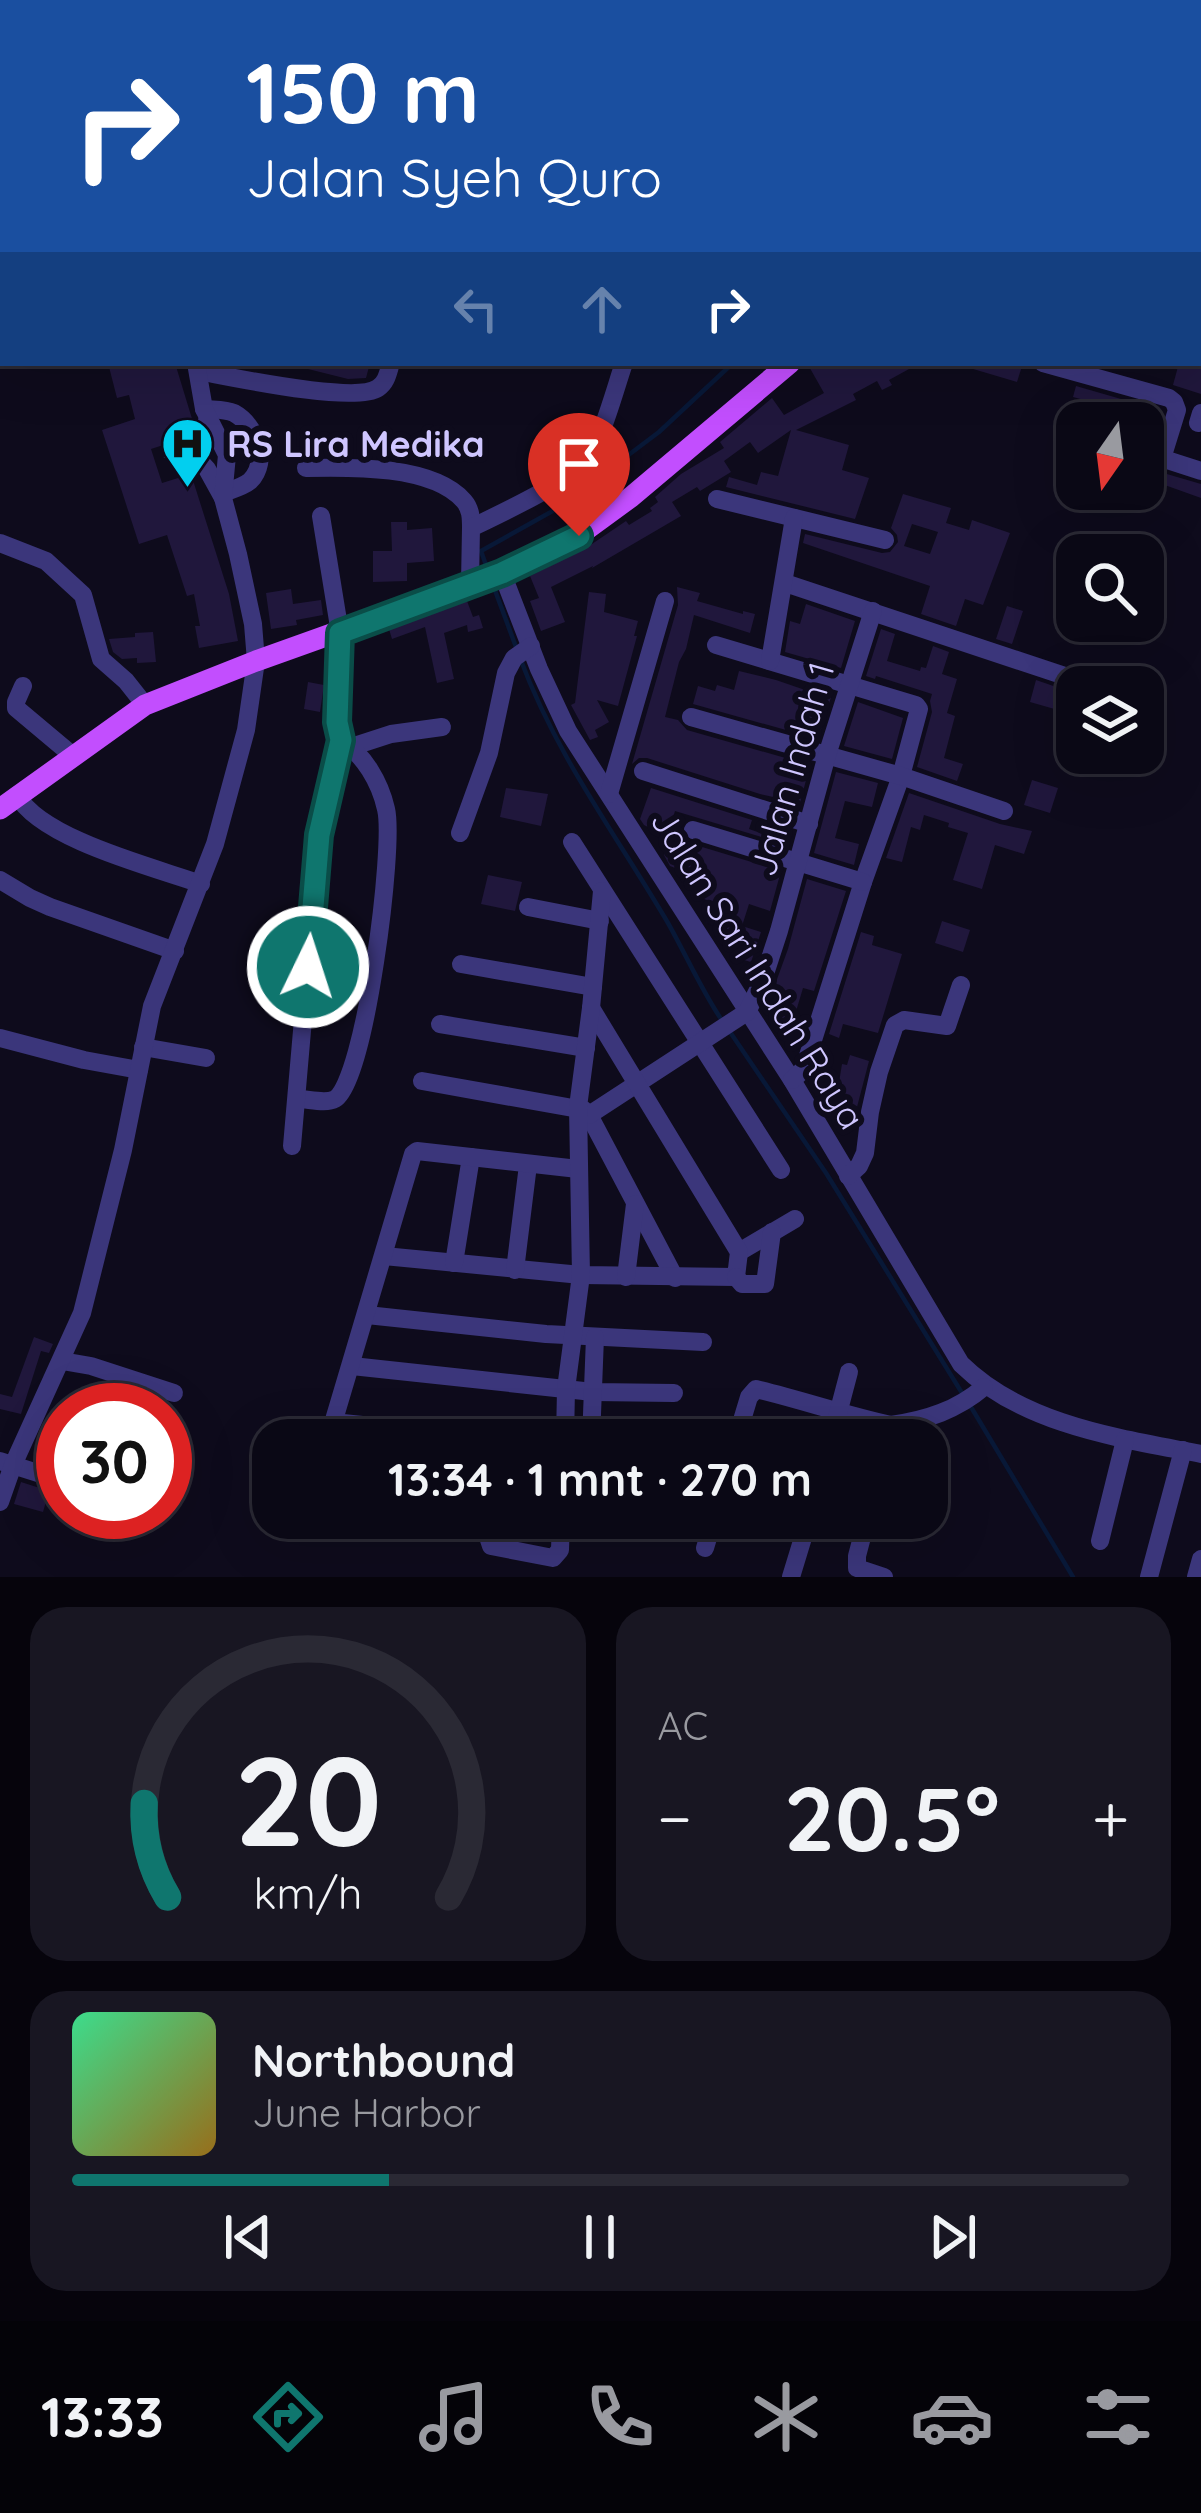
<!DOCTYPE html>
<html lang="id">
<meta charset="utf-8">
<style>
:root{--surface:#0a0815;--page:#181622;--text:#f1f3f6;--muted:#999aa0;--line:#2a2934;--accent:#0f766e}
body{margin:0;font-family:Quicksand,sans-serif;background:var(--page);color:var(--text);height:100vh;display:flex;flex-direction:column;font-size:45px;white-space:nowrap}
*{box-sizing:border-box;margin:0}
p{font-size:39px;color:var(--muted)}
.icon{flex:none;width:66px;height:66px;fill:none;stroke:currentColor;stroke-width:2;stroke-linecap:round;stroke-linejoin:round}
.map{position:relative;height:1577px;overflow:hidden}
.drawer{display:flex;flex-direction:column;gap:30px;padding:30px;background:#06040c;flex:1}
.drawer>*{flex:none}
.hud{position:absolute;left:0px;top:0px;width:1203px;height:366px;box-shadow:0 12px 48px #0002,0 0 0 3px var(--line);background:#1a4fa0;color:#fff;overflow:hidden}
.needle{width:78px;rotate:194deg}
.fabs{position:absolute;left:1056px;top:402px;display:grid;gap:24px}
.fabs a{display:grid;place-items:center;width:108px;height:108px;border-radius:24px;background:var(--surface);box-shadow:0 12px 48px #0002,0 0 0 3px var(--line);font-size:60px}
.speed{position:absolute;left:36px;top:1383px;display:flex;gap:24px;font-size:60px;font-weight:700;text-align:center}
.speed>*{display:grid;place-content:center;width:156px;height:156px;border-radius:50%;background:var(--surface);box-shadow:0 12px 48px #0002,0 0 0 3px var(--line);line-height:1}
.speed .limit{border:18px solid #d22;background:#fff;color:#111}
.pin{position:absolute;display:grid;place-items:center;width:102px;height:102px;color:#fff;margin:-123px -51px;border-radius:50% 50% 50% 0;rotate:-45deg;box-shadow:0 0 12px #0007}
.pin .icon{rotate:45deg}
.me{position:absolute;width:132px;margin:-66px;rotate:4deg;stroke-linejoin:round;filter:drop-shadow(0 0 9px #0008)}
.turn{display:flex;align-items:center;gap:42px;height:252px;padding:0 48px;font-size:54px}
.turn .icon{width:156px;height:156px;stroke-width:2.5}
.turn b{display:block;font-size:84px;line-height:102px}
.lanes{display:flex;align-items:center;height:114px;padding:0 48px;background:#0003;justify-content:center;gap:60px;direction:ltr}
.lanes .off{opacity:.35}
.big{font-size:90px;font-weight:800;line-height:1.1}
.drawer .tile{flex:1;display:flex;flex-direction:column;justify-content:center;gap:18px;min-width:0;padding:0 42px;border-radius:36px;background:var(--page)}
.drawer .dial{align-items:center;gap:0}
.dial svg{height:312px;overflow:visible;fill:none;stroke:var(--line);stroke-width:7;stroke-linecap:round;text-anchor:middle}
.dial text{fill:var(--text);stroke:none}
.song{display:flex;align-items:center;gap:36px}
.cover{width:144px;height:144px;border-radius:18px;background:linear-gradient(135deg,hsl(150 70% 55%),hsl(40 70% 35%))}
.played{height:12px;border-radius:6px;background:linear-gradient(90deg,var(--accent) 30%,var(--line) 30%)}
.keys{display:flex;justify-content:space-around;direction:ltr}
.heat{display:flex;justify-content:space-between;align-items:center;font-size:66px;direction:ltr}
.drawer .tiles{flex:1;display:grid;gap:30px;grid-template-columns:1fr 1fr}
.tile:last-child{grid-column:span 2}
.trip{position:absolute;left:252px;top:1419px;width:696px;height:120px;border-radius:36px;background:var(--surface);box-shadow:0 12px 48px #0002,0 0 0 3px var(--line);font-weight:800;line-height:120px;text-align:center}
.dock{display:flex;height:192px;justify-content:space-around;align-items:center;background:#040308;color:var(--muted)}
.dock .icon{width:84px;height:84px}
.dock .on{color:var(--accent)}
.dock b{font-size:54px;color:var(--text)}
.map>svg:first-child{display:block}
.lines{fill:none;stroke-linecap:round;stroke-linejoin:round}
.stream{stroke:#081837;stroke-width:4.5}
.building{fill:#20173c;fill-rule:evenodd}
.path{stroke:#2daca9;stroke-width:3;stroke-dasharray:6 9;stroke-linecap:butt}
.minor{stroke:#3b367b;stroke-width:18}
.major{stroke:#c24efe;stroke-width:21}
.route-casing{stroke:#0a4d48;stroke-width:30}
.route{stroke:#0f766e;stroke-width:21}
.labels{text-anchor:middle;stroke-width:12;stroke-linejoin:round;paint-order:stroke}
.poi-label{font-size:36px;font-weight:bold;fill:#cfc6ff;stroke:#0e0b1c;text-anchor:start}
.street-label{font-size:36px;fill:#cfc6ff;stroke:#0e0b1c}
</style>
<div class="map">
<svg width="1201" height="1577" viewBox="0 0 1201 1577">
<rect width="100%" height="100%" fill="#0e0b1c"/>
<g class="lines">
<g class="stream">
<polyline points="1112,3 1115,0"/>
<polyline points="487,568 481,551 558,508 659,432 733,363"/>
<polyline points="493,585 516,647"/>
<path d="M520,658c37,99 95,175 148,265 18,32 33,66 53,96"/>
<polyline points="728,1029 826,1173 962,1393"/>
<polyline points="968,1402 1073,1577"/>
</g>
</g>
<g class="building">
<polygon points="108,363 175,363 193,422 188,437 151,449 162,483 191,474 229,594 238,641 199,648 195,626 200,626 194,594 187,596 167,535 139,544 102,430 135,419 129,395 117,398"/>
<polygon points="301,363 370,363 366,378 348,379 300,367"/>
<polygon points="807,363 920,363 889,380 892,385 882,390 877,381 853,394 856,400 796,430 849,445 842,470 869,478 855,519 726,487 729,477 757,485 761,472 778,476 791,430 758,453 750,442 724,461 731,472 700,491 697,487 672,502 681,516 592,568 593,566 551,587 565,622 541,631 530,601 539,598 530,576 586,548 626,521 629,525 652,511 650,508 658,502 655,497 681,474 724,448 720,442 772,398 784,415 824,393"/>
<polygon points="964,363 1023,363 1017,382 963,366"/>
<polygon points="1179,363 1201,363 1201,394 1173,385"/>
<polygon points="1076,386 1128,401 1125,411 1073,397"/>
<polygon points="1152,466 1160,472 1201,484 1201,498 1148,479"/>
<path d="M903,494l48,14 -5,15 23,7 3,-10 38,13 -27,72 -18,-6 -9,27 -35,-12 9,-28 -127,-43 2,-9 77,19 8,-1 8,-10 -1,-7 -6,-7zM912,524l26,8 -8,22 -26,-8z"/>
<polygon points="391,522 407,522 407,530 432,528 434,561 407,563 407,581 373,582 373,551 392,551"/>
<polygon points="677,587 700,593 697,601 743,614 743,611 755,614 750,633 694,615 686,649 679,662 665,717 678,720 687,730 810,765 800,803 760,794 647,758 639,758 632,764 678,605"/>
<polygon points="291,589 293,604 321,600 323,615 296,620 297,625 271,629 266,593"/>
<polygon points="589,592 606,594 604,612 638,621 634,636 637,636 618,706 597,700 609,722 595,730 598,737 590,740 571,705 575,703"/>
<polygon points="467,601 473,617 479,615 483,628 468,632 467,625 444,633 454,679 437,683 425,627 392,639 389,629"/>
<polygon points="806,604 855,621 841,668 785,652 790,621 800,624"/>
<polygon points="1007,606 1023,611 1012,644 996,639"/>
<polygon points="881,629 895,634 887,661 920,671 921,667 926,668 933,646 949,652 942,674 957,679 947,713 955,716 944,758 963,764 957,781 917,767 932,712 930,701 932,694 876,676 875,679 866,676"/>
<polygon points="153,632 156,662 137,663 137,658 122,659 113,652 109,639 135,637 135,633"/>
<polygon points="739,671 776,680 808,691 809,687 832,694 818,739 693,704 698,686 715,691 717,685 734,690"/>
<polygon points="1036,680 1071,692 1065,712 1030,702"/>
<polygon points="308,682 324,685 320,712 304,709"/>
<polygon points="858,702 903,718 892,759 844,746"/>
<polygon points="836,772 878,783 872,807 845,801 835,838 859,844 854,865 814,853"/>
<polygon points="1032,780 1058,788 1050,813 1024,805"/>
<polygon points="506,788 548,794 541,826 500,817"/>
<polygon points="651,788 752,820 749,829 777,839 780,829 792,833 788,845 675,811 668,834 654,830 644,825 640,819"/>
<polygon points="909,793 1000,824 1032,831 1024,854 995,845 982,889 953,880 968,833 948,827 949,823 924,815 920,830 911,827 902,862 886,858"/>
<polygon points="689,843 781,871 770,911 749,904 742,926 761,932 751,962 737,958 740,949 722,943 727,928 706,922 713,902 695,896 701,878 670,866 664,855 667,846 686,852"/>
<polygon points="488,875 522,882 515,911 481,904"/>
<polygon points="807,879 846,891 814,991 803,988 794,1018 788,1016 782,1034 771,1023 780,996 772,993 788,949"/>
<polygon points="942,921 970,930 963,952 935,943"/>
<polygon points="861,932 874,936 872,945 902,954 878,1033 843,1024 839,1038 829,1034"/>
<polygon points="850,1055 869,1061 857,1107 836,1101 842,1064 847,1065"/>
<polygon points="34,1337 53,1344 49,1353 41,1351 21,1414 0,1409 0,1394 12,1397"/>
<polygon points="21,1482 49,1491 43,1512 14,1504"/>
</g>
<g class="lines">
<polyline class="path" points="164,456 182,457"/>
<g class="minor">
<polyline points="320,3 321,0"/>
<polyline points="361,3 362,0"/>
<polyline points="754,3 755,0"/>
<polyline points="1200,150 1201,151"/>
<polyline points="1200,195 1201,194"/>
<polyline points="1200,309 1201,310"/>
<polyline points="1043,363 1169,398 1174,402 1177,410 1164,452 1164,459 1201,471"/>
<path d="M198,371c33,6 157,33 180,17 9,-6 10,-16 13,-25"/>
<path d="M204,409c10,1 21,0 30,4 22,12 36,48 16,68 -7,6 -19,9 -27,12"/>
<polyline points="208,418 196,457 207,469 223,498"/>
<polyline points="1198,423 1201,413"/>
<path d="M306,468c44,-1 127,-3 158,33 7,8 7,17 7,27"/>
<polyline points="717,499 885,540"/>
<polyline points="0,543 46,561 83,595 101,659 126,681 145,705"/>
<path d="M502,573l37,96 29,62 224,349 169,284c62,61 158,74 240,90"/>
<path d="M470,583l1,-55c28,-14 97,-45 115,-68 16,-20 29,-71 38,-97"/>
<polyline points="785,583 1098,687"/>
<polyline points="716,645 916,705 919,709 901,776 863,882 807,1059 803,1070 792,1080"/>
<polyline points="770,661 794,518"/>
<polyline points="23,686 16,702 16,708 72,755"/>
<polyline points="691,717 901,776 1004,811"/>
<polyline points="351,747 391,734 442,727"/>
<polyline points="643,771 809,824"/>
<polyline points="609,794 665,601"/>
<path d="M17,795c24,44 136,72 184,89"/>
<polyline points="693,830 863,882"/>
<polyline points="460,833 489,753 506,673 514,658 531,646"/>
<polyline points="572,842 781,1170"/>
<polyline points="0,880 30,898 50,907 175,951"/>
<polyline points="528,907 600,921"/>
<polyline points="461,964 593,987"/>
<polyline points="440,1024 586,1048"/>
<polyline points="0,1038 84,1060 139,1070"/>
<polyline points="143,1047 206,1058"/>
<polyline points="422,1081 584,1110 589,1115 675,1278"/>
<path d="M298,1099c10,0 28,5 37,0 30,-17 60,-253 51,-290 -6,-27 -22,-54 -45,-69"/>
<polyline points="589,1115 747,1012 763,980 779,931 827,755 873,611"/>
<polyline points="292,1146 319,835 341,740 337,721 340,633 321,516"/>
<polyline points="848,1176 859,1166 865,1153 870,1112 879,1072 895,1025 904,1020 947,1026 961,985"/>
<polyline points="739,1252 795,1219"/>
<polyline points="384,1256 581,1275 736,1277 739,1252 591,1008"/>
<polyline points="454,1263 471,1157"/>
<polyline points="515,1270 528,1165"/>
<polyline points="626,1277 635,1204"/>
<polyline points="736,1277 742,1284 765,1284 772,1232"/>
<polyline points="367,1315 546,1334 703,1342"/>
<polyline points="62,1361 91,1366 174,1393"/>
<polyline points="352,1366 593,1392 674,1393"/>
<polyline points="333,1422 509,1440"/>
<path d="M891,1425c36,-5 66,-15 93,-38"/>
<polyline points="328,1440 413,1154 417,1151 578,1169"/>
<polyline points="565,1440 566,1389 581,1275 578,1107 591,1008 602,891"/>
<polyline points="591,1440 595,1337"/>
<path d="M736,1440l13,-43 7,-8c46,11 89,26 135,36l-4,15"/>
<polyline points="831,1440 849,1372"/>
<polyline points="0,1461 63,1481"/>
<polyline points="0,1502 13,1465 82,1313 123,1150 152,1006 215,844 246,730 256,661 253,624 238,554 223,498 227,455 204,409 196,363"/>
<polyline points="494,1518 489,1540 491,1546 553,1558 560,1550 561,1518"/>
<polyline points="867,1518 857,1556 857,1568 884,1577"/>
<polyline points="386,1525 387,1518"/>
<polyline points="445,1533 446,1518"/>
<polyline points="1100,1541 1125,1440"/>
<polyline points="705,1548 714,1518"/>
<polyline points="791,1577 809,1518"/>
<polyline points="1149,1577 1183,1450"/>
<polyline points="1196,1577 1201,1559"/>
</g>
<g class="major">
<polyline points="1170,3 1173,0"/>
<polyline points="0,809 145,705 256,661 502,573 579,535 631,497 790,363"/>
</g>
</g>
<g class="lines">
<defs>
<polyline id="route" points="308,967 319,835 341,740 337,722 340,633 502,573 579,536"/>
</defs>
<use href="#route" class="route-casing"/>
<use href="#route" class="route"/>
</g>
<defs>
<symbol id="hospital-pin" viewBox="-11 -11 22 30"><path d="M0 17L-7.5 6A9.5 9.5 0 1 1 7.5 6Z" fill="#02cfef" stroke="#0e0b1c"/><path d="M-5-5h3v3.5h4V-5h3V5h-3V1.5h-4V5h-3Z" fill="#111"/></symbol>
</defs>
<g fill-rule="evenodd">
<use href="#hospital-pin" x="158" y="414" width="59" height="81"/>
</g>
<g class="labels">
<g class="poi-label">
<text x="227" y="457">RS Lira Medika</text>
</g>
<g class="street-label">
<text transform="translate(792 769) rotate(-74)" y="13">Jalan Indah 1</text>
<text transform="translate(758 969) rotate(58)" y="13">Jalan Sari Indah Raya</text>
</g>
</g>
</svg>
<div class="fabs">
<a><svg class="needle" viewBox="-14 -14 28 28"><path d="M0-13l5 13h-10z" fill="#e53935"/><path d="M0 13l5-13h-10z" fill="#999aa0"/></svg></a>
<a><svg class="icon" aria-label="search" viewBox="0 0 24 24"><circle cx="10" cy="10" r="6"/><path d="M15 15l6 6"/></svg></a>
<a><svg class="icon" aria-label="layers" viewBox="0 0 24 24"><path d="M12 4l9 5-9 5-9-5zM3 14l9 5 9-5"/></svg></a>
</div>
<div class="speed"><div class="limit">30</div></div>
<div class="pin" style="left:579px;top:536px;background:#d93025"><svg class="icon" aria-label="arrive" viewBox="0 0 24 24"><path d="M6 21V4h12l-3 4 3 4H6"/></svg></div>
<svg class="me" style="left:308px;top:967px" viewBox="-20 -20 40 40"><circle r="17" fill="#0f766e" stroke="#fff" stroke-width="3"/><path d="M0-11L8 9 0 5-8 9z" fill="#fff"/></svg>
<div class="trip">13:34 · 1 mnt · 270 m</div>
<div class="hud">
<div class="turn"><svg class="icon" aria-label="right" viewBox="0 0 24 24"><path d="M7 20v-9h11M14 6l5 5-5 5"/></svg><div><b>150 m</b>Jalan Syeh Quro</div></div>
<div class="lanes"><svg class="icon off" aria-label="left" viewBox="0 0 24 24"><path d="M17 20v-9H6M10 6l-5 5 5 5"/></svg><svg class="icon off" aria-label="ahead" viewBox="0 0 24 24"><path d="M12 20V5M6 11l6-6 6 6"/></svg><svg class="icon" aria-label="right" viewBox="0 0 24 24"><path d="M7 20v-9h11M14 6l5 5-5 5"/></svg></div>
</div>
</div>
<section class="drawer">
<div class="tiles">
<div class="tile dial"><svg viewBox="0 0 100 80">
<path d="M14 69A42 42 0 1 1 86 69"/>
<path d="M14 69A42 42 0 0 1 8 45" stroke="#0f766e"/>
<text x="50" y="56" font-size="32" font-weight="700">20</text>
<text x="50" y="72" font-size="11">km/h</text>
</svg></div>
<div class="tile"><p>AC</p>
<div class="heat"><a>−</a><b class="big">20.5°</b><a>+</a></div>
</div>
<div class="tile">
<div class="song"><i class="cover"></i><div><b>Northbound</b><p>June Harbor</p></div></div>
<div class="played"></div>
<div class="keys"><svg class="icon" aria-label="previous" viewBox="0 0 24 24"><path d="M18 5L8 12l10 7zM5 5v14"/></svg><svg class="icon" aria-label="pause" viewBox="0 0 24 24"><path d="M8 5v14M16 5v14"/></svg><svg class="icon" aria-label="next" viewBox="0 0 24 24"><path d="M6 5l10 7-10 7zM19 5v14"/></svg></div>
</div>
</div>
</section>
<nav class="dock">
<b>13:33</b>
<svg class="icon on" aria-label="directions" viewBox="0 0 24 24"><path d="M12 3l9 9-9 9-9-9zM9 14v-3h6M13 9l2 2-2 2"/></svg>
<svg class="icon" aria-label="music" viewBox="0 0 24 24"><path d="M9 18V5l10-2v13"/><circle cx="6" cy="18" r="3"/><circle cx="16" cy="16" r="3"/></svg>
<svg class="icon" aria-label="phone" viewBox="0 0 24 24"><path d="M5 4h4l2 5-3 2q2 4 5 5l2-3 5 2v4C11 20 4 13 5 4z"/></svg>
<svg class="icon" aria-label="climate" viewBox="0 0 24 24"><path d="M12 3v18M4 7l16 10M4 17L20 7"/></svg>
<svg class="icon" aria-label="car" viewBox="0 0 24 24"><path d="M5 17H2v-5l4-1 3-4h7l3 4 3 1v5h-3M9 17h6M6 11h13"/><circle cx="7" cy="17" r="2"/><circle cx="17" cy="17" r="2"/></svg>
<svg class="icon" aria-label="filters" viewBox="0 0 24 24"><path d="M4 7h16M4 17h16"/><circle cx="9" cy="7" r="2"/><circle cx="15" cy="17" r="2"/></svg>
</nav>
